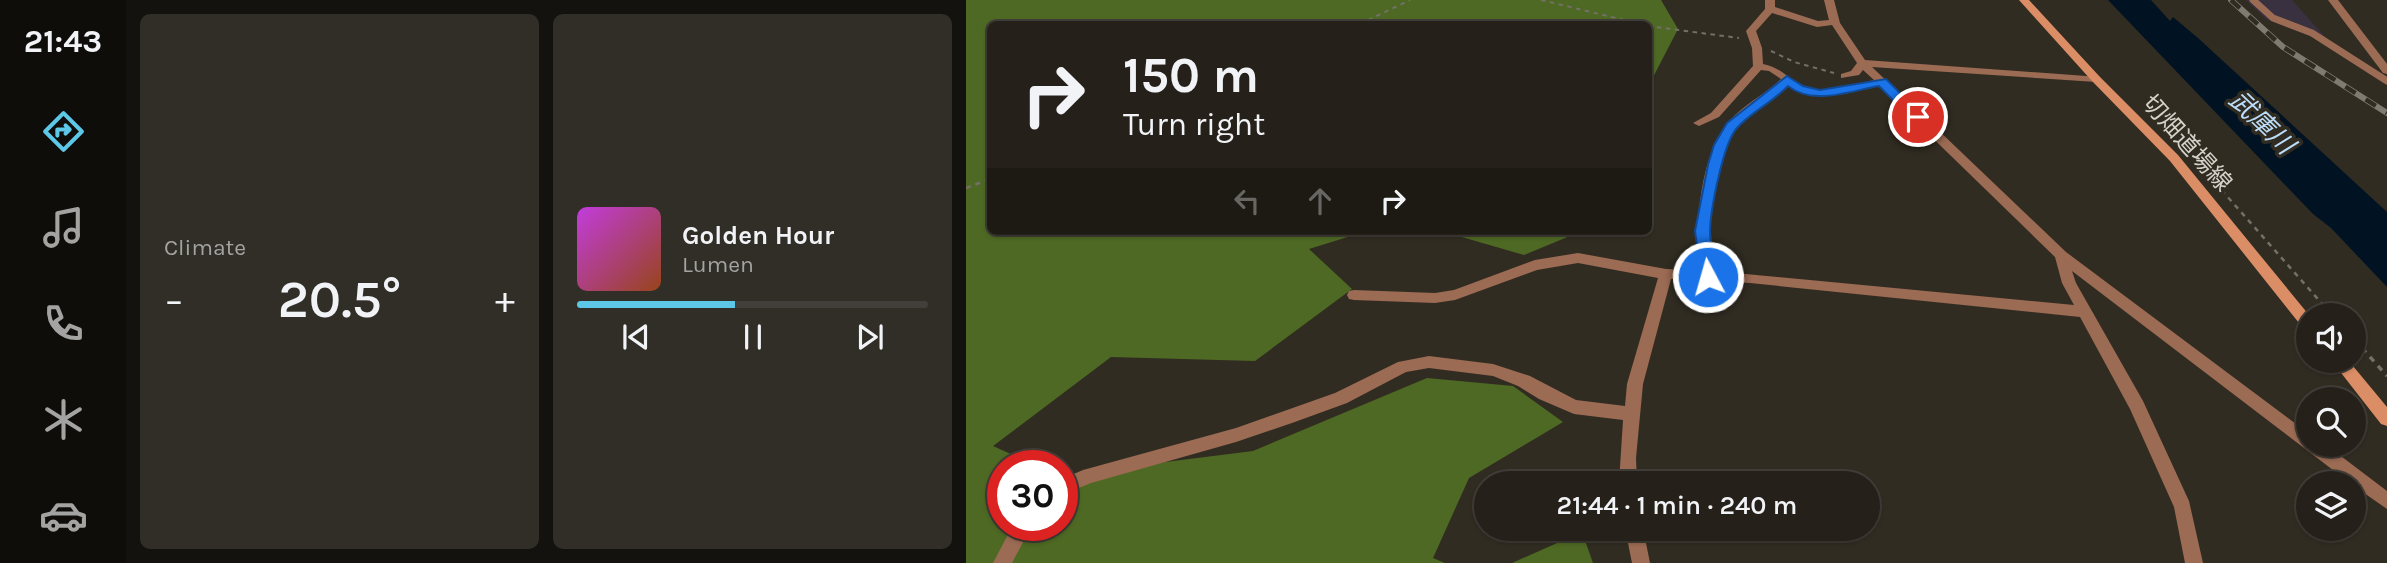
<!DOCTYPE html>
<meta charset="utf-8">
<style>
:root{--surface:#25211a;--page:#312e27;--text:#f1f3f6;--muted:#a3a3a2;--line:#423e39;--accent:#5dc7e8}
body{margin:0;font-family:Karla,"Noto Sans JP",sans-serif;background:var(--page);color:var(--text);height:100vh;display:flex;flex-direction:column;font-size:26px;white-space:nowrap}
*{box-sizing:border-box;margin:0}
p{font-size:23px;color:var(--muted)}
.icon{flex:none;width:38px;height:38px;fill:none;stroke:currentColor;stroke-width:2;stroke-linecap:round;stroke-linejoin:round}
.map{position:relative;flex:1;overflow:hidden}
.side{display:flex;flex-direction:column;gap:14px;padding:14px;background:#14120e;width:840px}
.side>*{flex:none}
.top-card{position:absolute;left:21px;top:21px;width:665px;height:214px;border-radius:10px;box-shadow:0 2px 5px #0004,0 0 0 2px var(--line);background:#25211a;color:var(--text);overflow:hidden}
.controls{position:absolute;left:1330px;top:303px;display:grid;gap:14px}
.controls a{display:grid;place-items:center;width:70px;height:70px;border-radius:50%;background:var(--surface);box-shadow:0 2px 5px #0004,0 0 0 2px var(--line);font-size:35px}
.speed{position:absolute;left:21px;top:450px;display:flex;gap:14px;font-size:35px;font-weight:700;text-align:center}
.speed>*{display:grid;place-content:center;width:91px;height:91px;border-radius:50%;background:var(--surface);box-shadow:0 2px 5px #0004,0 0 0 2px var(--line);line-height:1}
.speed .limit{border:10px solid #d22;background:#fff;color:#111}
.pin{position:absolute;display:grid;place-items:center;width:60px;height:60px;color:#fff;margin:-30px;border:4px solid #fff;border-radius:50%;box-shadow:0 2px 7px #0007}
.me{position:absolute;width:77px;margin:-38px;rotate:354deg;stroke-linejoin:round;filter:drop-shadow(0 0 5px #0008)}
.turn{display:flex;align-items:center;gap:24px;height:147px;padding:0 21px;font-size:32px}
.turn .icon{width:91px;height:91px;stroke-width:2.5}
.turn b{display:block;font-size:49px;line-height:60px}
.lanes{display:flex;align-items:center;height:66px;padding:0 21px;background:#0003;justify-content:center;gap:35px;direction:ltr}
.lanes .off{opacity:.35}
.big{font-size:52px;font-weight:600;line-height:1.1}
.side .card{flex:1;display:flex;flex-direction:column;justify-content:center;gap:10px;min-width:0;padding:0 24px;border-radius:10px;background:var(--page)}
.song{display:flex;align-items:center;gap:21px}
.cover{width:84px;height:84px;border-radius:10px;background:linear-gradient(135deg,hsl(290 70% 55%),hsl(20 70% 35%))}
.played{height:7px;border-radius:4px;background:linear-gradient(90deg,var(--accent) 45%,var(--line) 45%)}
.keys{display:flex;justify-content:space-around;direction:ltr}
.heat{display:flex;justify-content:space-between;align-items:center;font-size:38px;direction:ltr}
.side .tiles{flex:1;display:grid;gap:14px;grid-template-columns:repeat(2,1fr)}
.trip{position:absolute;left:508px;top:471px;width:406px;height:70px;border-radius:35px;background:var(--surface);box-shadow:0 2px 5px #0004,0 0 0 2px var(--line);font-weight:600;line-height:70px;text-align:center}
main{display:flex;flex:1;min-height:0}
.menu{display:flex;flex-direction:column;width:126px;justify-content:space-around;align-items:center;background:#0f0d0a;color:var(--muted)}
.menu .icon{width:49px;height:49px}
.menu .current{color:var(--accent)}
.menu b{font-size:32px;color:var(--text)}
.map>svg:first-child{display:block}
.industrial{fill:#393040}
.forest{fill:#4e6923}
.water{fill:#011322}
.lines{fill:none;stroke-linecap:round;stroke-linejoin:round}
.path-far2{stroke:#746f67;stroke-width:2;stroke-dasharray:4.5 4.5;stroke-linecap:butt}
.path-far1{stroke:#746f67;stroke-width:2.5;stroke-dasharray:5 5;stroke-linecap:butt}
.path{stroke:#746f67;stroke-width:3.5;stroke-dasharray:6 6;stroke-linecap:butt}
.lane{stroke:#9c6b53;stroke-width:7}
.street{fill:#9c6b53;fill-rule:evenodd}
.secondary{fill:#db8d66;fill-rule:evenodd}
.rail-casing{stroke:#7f7b73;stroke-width:6}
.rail{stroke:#312c22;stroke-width:4.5;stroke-dasharray:12;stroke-linecap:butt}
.route{fill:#1a73e8;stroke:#114b97;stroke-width:2}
.labels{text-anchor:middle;stroke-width:7;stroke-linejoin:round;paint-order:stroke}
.street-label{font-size:24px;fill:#d5d2cb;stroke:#312c22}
.water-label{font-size:26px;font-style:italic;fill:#bcddf9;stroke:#312c22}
</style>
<main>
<nav class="menu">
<b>21:43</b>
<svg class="icon current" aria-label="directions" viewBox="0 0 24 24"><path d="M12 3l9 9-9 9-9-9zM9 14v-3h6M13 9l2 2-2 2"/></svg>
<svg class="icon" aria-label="music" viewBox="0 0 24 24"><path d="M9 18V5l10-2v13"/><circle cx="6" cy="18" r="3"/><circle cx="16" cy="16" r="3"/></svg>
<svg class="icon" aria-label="phone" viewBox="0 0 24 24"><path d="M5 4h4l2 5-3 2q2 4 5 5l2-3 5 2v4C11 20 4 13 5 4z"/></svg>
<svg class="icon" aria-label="climate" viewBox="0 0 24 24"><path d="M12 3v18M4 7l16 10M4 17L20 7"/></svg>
<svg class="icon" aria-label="car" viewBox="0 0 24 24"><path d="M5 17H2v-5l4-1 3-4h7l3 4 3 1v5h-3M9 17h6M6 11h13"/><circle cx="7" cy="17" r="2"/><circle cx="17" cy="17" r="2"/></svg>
</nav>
<section class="side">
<div class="tiles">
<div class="card"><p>Climate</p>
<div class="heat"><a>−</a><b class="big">20.5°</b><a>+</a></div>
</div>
<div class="card">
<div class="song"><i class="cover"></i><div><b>Golden Hour</b><p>Lumen</p></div></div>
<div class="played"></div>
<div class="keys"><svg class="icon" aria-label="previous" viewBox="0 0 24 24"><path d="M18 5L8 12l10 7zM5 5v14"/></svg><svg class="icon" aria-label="pause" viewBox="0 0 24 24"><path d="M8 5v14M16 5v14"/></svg><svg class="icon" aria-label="next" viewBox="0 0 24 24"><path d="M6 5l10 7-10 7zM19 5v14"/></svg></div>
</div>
</div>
</section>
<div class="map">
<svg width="1421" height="563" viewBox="0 0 1421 563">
<rect width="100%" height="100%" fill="#312c22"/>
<polygon class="industrial" points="1280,0 1326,0 1359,37 1347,37 1300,19"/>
<g class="forest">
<polygon points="0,0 695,0 712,29 683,85 682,24 24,24 24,231 401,231 343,249 386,289 289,361 145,357 27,446 69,465 37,466 37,525 96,525 96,475 287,451 461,378 547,386 597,422 503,478 467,558 479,563 0,563"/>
<polygon points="475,231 616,231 558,255"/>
<polygon points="616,532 627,563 546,563"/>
</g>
<polygon class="water" points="1142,0 1185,0 1204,21 1207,17 1232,38 1421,212 1421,287 1365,228 1347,214"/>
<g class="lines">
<g class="path-far2">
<polyline points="575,0 675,24"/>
<polyline points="394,24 444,0"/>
<polyline points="682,26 773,38"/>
<polyline points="805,51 828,62 868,73"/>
<polyline points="1180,109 1217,147"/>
</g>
<g class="path-far1">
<polyline points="1229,160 1366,315"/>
<polyline points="0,188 24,179"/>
</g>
<polyline class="path" points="1388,339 1421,376"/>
<polyline class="lane" points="1287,0 1307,18 1346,33 1421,81"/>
<g class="street">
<path d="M799,0h10v7l43,14 11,-1 -5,-20h10l6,23 25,37 235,17 1,2 -5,3 -224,-15 194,185 242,181v11h17l62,47v18l-33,-23v-3h-4l-278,-212 4,12 67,118 46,100 14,62h-18l-11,-56 -44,-98 -50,-92 -330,-34 -79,-4 -28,105 -7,74 1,25h-18l4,-63 -49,-6 -35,-15 -21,-13 -25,-10 -64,-8 -23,4 -59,31 -55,20 -56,19 -145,41 -29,12v-16l21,-9 153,-42 99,-35 63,-31 31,-6 64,8 37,12 46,24 49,6 2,-22 31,-106 -80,-15 -41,7 -82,30 -20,3 -81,-3 -5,-1 -2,-4 2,-4 5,-1 81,3 19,-3 81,-30 43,-7 88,16 34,1c-6,-42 0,-117 30,-150 15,-16 35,-26 51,-41l-12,-8 -8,-1 -42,47 -20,9 -6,-3 18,-10 42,-47 -1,-18 -6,-17 19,-22zM806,13l45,14 15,-2 25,38 -6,8 -10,3v4l18,-3 4,-5 11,10c-22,5 -51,17 -72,5 -15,-7 -22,-18 -39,-21l-1,-16 -6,-17zM821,85c28,21 62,7 92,1l176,171 7,26 12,22 -360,-34 -4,-47 8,-47 10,-32 9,-19z"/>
<polygon points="1362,0 1372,0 1421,64 1421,74 1417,73"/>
<polygon points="47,525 66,525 46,563 27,563"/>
<polygon points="659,528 677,528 684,563 666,563"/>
</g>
<g class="secondary">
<polygon points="1053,0 1063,0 1134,77 1212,155 1343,315 1342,330 1337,328 1204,161 1126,81"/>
<polygon points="1365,360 1382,360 1421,407 1421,426 1415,424"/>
</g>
<defs>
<polyline id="rail" points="1265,0 1317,47 1421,113"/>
</defs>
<use href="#rail" class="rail-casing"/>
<use href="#rail" class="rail"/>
</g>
<path class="route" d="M821,76l16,10 17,4 66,-11 38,38 -1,3h-10l-34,-34c-29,5 -66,20 -91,0 -15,16 -37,26 -51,42 -14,15 -27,84 -27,105 1,15 4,30 6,44l-8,6 -6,-2 -7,-50 13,-66 6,-20 13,-22z"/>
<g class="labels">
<g class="street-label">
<text transform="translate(1221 143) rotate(48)" y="8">切畑道場線</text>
</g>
<g class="water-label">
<text transform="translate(1296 122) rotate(44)" y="9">武庫川</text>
</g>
</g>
</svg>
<div class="controls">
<a><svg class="icon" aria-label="sound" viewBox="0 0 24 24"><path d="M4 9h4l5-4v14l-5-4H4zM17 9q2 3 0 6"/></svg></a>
<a><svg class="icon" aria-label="search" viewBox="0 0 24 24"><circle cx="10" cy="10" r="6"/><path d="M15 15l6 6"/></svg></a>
<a><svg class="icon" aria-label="layers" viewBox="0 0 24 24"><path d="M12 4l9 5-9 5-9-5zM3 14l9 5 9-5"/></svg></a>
</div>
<div class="speed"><div class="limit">30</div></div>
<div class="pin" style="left:952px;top:117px;background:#d93025"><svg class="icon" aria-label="arrive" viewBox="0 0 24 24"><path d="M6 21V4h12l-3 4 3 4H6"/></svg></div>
<svg class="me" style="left:742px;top:277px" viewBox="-20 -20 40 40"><circle r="17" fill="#1a73e8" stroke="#fff" stroke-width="3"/><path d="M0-11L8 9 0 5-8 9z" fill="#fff"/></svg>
<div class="trip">21:44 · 1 min · 240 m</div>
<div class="top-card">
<div class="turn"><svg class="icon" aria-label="right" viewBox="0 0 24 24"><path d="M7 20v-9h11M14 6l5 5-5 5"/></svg><div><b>150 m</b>Turn right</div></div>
<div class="lanes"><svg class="icon off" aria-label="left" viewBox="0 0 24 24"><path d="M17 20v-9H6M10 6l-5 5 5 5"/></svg><svg class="icon off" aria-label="ahead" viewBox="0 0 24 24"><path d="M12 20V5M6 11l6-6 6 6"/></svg><svg class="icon" aria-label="right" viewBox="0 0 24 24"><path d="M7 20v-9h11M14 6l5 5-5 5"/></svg></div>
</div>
</div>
</main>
